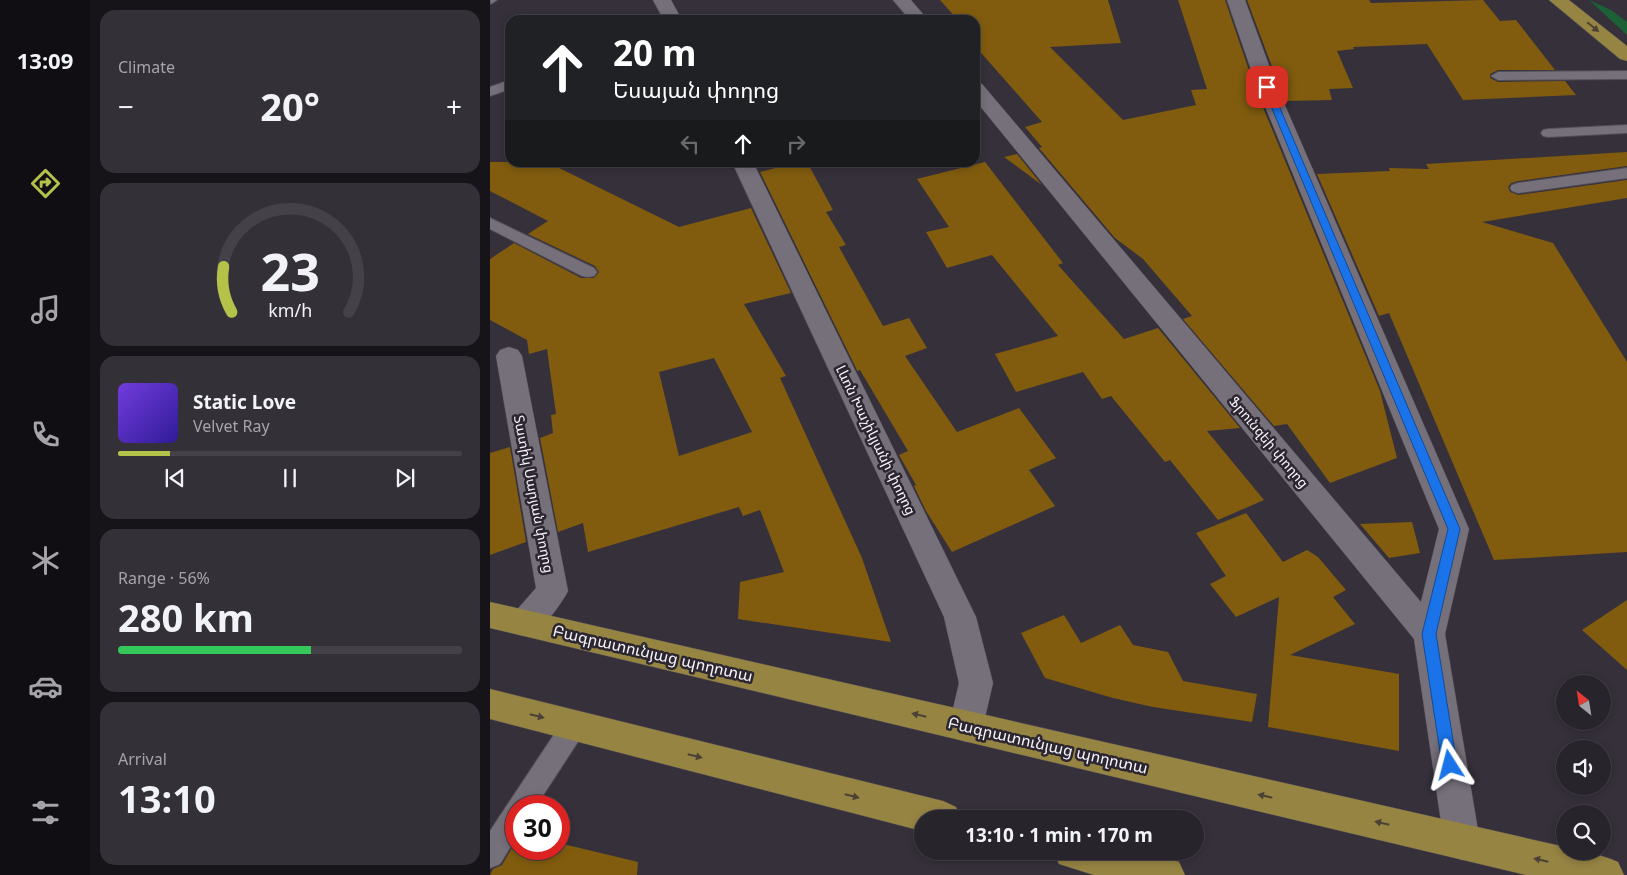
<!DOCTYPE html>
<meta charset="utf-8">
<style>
:root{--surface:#28242c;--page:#343038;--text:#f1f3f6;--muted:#a5a4a9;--line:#444148;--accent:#b4c24a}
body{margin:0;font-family:"Noto Sans","Noto Sans Armenian",sans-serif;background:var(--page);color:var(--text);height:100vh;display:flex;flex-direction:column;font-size:19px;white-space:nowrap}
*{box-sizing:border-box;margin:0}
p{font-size:16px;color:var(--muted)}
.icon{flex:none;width:28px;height:28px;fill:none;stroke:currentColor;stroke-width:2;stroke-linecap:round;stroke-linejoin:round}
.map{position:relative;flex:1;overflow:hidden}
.drawer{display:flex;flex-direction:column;gap:10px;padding:10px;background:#161418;width:400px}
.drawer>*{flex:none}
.hud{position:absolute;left:15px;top:15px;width:475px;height:152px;border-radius:15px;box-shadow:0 2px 8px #0003,0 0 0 1px var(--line);background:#202124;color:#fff;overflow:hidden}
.needle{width:32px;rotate:330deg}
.controls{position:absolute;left:1066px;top:675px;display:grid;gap:10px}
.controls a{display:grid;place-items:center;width:55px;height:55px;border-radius:50%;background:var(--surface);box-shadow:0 2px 8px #0003,0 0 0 1px var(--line);font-size:25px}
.speed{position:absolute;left:15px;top:795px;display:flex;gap:10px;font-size:25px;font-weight:700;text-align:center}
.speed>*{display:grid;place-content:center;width:65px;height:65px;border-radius:50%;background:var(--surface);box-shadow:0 2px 8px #0003,0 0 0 1px var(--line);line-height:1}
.speed .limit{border:8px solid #d22;background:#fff;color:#111}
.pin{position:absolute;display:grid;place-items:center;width:42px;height:42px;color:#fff;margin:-21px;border-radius:10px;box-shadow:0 2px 8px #0006}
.me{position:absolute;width:55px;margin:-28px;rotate:351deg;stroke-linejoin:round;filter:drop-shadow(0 0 4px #0008)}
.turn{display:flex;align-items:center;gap:18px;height:105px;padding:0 25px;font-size:22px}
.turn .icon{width:65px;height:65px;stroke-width:2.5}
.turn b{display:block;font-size:35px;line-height:42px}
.lanes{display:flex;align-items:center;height:48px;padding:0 25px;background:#0003;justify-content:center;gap:25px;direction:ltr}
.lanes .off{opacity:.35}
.big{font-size:38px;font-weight:700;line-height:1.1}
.drawer .card{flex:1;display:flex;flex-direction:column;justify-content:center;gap:8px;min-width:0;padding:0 18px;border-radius:15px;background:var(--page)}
.drawer .dial{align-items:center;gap:0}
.dial svg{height:130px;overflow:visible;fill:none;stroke:var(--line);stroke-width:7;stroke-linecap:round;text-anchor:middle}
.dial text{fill:var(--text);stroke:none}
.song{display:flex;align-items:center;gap:15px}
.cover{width:60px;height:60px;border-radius:8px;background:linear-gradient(135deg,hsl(260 70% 55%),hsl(250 70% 35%))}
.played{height:5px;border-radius:2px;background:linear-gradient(90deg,var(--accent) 15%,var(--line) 15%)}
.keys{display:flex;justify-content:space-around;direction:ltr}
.heat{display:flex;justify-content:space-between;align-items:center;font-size:28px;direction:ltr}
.charge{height:8px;border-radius:4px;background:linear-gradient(90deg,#34c759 56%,var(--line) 0)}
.trip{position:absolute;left:424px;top:810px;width:290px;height:50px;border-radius:25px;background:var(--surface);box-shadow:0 2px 8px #0003,0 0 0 1px var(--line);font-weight:700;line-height:50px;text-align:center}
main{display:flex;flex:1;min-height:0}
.tab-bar{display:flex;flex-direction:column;width:90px;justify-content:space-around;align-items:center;background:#100e12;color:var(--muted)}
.tab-bar .icon{width:35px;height:35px}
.tab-bar .on{color:var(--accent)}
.tab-bar b{font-size:22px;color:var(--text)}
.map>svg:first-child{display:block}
.green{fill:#1c6035}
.building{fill:#815c0f;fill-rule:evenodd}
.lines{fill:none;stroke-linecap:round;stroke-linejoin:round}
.lane-casing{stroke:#514c55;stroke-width:2}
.street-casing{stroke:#514c55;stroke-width:1}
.primary-casing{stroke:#514c55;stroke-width:1}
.lane{fill:#76707b;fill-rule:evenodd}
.street{fill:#76707b;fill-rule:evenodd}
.primary{fill:#968443;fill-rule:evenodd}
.oneway{fill:#4b4235}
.route{fill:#1a73e8;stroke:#114b97}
.labels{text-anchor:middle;stroke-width:5;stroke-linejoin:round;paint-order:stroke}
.street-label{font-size:14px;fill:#f5f2f8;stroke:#2b262f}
.near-street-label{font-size:16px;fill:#f5f2f8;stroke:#2b262f}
</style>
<main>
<nav class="tab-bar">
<b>13:09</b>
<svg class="icon on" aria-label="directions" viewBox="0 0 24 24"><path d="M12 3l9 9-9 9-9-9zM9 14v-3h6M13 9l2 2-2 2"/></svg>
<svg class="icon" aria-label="music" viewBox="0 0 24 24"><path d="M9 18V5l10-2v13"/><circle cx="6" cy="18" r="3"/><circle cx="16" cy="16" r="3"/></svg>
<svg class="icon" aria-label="phone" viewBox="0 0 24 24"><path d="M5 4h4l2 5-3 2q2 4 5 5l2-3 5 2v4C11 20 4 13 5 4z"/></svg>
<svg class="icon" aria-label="climate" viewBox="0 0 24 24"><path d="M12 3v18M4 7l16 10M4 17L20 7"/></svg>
<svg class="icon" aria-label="car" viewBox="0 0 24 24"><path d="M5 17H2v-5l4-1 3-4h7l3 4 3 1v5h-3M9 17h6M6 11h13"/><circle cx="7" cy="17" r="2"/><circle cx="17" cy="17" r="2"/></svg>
<svg class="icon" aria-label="filters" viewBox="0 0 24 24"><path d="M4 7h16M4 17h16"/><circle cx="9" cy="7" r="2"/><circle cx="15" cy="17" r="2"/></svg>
</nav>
<section class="drawer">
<div class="card"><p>Climate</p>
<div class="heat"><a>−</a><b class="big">20°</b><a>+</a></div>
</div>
<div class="card dial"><svg viewBox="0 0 100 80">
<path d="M14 69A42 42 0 1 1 86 69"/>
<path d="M14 69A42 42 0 0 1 9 41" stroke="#b4c24a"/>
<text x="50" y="56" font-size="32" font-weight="700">23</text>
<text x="50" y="72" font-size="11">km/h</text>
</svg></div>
<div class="card">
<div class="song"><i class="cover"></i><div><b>Static Love</b><p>Velvet Ray</p></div></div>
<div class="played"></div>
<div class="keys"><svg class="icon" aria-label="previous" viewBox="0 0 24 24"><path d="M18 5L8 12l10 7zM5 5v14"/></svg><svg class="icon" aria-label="pause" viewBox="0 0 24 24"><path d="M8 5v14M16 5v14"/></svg><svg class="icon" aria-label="next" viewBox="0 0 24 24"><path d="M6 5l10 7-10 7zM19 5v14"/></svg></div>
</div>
<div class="card"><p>Range · 56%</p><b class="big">280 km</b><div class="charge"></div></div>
<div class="card"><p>Arrival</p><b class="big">13:10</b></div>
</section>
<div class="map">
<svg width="1137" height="875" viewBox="0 0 1137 875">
<rect width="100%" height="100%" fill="#35303a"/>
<polygon class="green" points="1099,0 1121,10 1137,22 1137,35"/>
<g class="building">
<polygon points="450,0 618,0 631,43 560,47 633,120 706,105 701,90 717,89 688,0 735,0 765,88 890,391 907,458 840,483 797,424 784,426 693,319 702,316 653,259 625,238 549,148 552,147 535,127 552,122 485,46 485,20 468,20"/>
<polygon points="757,0 879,0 881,3 993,0 1010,21 1026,20 1065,70 1008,70 1000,74 1000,78 1008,82 1075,81 1086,95 973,100 937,44 863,47 864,49 847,51 863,88 839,89 842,100 795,101"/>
<polygon points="1137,152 1137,166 1028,181 1021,183 1018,187 1020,192 1028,195 1137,180 1137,198 992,222 1063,243 1137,362 1137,552 1004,560 899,313 889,316 827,174 900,171 899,168 939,169 936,164"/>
<polygon points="527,154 552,185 514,157"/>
<path d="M0,162h57l132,65 72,-19 40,85 -47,11 42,72 -6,2 82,180 29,84 -153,-23 2,-37 44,-10 -24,-62 -17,6 -4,-9 -151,45 -5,-29 -25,9 -18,-94 13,-5 -2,-18 5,-1 -9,-65 -18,5 -2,-14 -37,-20v-61l24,-16 67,35h13l5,-6 -4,-6 -67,-32 20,-13 -58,-30zM224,358l38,74 -73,24 -20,-84z"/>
<polygon points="309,162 317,162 343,210 336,212 356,245 349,247 393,326 419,318 437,348 415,356 467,432 529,408 566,458 539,470 565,506 462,552 436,511 424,486 426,485 409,455 418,451 370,370 367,371 366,368 270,172"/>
<polygon points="495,162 573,263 568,265 634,339 668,328 750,428 717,431 774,500 728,520 680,460 675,462 621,396 612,399 593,372 526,392 505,354 568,336 502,255 457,268 436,232 459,227 427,179"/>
<polygon points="20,447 36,542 0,555 0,453"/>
<polygon points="756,513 793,562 817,550 828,557 856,590 843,597 865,624 800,655 909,674 909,751 778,727 789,597 746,617 720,584 736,576 706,533"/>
<polygon points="922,522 930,553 899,558 870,524"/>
<polygon points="1137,600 1137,670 1092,630"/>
<polygon points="574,615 591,643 630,625 643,645 678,652 693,681 767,694 762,722 663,707 623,698 555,678 531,633"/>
<polygon points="26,841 26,849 69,849 69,843 148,862 147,875 0,875 3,869 12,865"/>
</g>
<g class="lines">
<defs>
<g id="lane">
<polygon points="0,0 7,0 1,4"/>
<polygon points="1137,71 1137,79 1008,80 1001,76 1008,72"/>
<polygon points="20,80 20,89 0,96 0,87"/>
<polygon points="1137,125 1137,133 1058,137 1053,136 1051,133 1053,130 1058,129"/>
<polygon points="1137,168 1137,178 1028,193 1022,191 1020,188 1022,185 1028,183"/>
<polygon points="0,218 104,268 107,272 104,276 98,277 92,276 0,229"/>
<polygon points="84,715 93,718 96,726 93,734 46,806 26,806 26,838 10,864 0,868 0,831 75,718"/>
</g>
<g id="street">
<polygon points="163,0 181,0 192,20 174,20"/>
<polygon points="403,0 421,0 438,20 420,20"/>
<polygon points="737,0 755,0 787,87 979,529 955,634 990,842 985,855 972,860 959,855 954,842 924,639 485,100 485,82 492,84 931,602 949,529 767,87"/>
<polygon points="242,162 263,162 486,617 503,683 493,726 488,737 476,742 464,737 459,726 469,683 454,617"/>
<path d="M19,347l9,3 4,6 46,235c-6,12 -29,45 -43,45 -3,0 -8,-2 -11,-3l-5,-10 5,-10 22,-25 -40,-232 4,-6z"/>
</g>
<g id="primary">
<polygon points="1059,0 1079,0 1137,46 1137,61 1130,59"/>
<path d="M0,602l1075,245v4c19,0 35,3 53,11l6,13h-98l-1036,-247z"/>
<polygon points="0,689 453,801 466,807 471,819 432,819 432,831 0,719"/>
<polygon points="564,851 656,851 689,862 695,875 604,875 569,864"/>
</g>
</defs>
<use href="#lane" class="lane-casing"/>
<use href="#street" class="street-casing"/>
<use href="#primary" class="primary-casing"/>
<use href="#lane" class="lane"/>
<use href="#street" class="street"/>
<use href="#primary" class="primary"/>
</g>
<defs><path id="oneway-solid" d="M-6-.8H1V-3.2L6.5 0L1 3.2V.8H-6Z" transform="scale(1.25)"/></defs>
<g class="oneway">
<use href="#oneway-solid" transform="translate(1103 27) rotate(39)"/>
<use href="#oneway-solid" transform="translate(429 715) rotate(-167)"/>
<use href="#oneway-solid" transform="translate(47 716) rotate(14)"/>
<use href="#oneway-solid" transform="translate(205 756) rotate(14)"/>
<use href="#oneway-solid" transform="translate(362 796) rotate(14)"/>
<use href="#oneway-solid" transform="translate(775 796) rotate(-167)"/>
<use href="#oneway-solid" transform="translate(892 823) rotate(-167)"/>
<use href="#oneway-solid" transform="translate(1051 860) rotate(-167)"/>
</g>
<polygon class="route" points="774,86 781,87 970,529 946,634 967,765 965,770 960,772 954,770 952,765 932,634 958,529 773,87"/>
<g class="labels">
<g class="street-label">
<text transform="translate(386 440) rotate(64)" y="5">Լևոն Խաչիկյանի փողոց</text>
<text transform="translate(779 442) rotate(50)" y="5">Ֆրունզեի փողոց</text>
<text transform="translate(44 494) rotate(79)" y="5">Տատիկ Սարյան փողոց</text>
</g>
<g class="near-street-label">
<text transform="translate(163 653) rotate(13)" y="6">Բագրատունյաց պողոտա</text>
<text transform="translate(558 745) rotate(13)" y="6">Բագրատունյաց պողոտա</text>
</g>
</g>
</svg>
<div class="controls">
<a><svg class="needle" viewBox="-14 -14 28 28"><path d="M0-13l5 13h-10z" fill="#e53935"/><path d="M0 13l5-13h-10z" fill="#a5a4a9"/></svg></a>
<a><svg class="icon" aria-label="sound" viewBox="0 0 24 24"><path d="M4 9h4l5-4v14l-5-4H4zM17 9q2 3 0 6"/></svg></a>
<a><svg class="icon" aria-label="search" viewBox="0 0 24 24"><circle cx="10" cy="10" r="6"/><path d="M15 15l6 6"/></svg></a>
</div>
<div class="speed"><div class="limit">30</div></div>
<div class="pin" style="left:777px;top:87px;background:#d93025"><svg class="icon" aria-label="arrive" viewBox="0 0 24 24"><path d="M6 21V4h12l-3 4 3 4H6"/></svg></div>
<svg class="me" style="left:960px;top:765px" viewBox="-20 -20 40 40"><path d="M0-17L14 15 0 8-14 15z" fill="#1a73e8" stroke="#fff" stroke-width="4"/></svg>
<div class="trip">13:10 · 1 min · 170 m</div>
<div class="hud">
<div class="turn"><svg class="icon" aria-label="ahead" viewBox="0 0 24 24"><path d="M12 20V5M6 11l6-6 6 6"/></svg><div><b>20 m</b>Եսայան փողոց</div></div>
<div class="lanes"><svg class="icon off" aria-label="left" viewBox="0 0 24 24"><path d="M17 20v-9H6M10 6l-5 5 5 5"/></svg><svg class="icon" aria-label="ahead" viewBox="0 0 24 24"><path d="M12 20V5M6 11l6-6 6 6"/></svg><svg class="icon off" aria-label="right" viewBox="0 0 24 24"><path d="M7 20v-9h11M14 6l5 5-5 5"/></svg></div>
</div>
</div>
</main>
